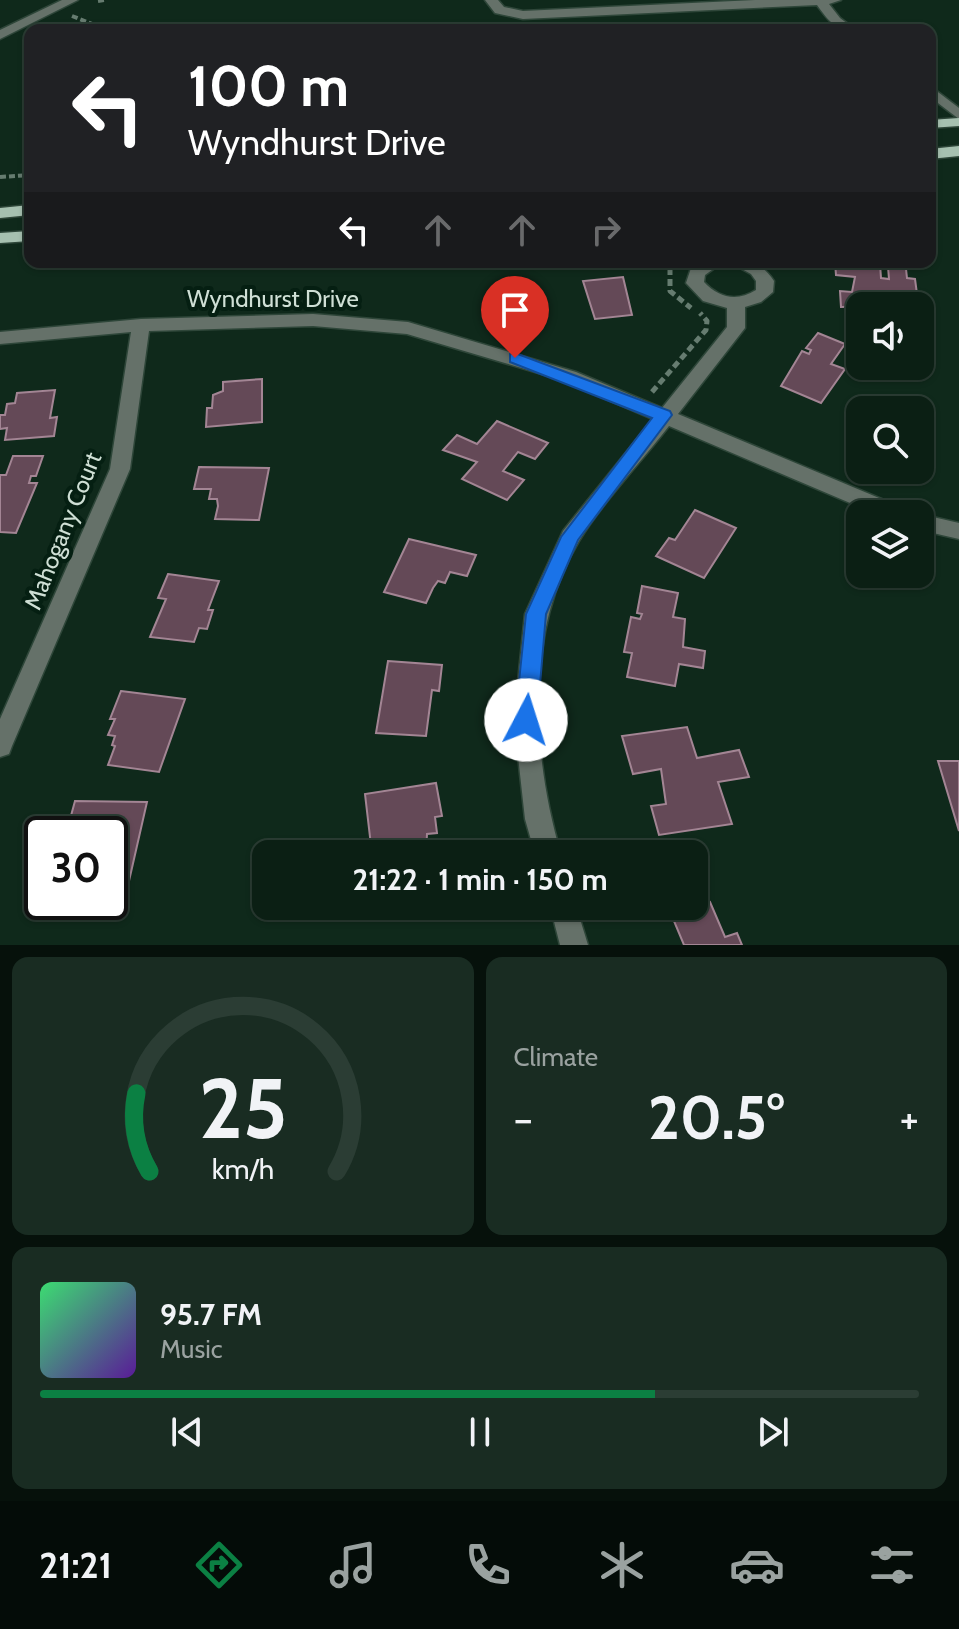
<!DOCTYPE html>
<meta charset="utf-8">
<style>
:root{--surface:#0b1f14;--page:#192c22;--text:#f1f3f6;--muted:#9aa2a0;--line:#2b3d34;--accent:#0b8043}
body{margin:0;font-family:Cabin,sans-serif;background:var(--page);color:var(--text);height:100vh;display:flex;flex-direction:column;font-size:30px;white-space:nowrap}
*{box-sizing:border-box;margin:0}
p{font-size:26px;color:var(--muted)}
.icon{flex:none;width:44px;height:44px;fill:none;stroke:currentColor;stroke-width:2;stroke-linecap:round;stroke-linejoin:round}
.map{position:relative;height:945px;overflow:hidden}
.sheet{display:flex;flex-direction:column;gap:12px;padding:12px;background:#06110b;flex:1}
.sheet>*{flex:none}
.top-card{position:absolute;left:24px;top:24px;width:912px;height:244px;border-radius:16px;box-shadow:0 2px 6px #0004,0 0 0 2px var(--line);background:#202124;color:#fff;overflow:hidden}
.controls{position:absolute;left:846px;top:292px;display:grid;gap:16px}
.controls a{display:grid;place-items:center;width:88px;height:88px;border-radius:16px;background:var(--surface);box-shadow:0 2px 6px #0004,0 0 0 2px var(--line);font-size:40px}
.speed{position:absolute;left:24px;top:816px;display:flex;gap:16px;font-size:40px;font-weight:700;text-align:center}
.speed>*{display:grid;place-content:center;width:104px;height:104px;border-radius:50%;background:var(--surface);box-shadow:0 2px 6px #0004,0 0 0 2px var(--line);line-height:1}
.speed .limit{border:4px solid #111;border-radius:12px;background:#fff;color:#111}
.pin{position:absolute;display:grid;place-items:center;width:68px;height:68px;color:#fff;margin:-82px -34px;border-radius:50% 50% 50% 0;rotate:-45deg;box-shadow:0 0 8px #0007}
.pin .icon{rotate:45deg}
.me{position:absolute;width:88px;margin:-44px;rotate:5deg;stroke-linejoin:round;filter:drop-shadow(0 0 6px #0008)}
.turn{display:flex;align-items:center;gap:28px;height:168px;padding:0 32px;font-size:36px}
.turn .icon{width:104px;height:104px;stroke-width:2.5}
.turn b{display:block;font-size:56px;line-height:68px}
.lanes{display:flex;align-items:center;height:76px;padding:0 32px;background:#0003;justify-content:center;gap:40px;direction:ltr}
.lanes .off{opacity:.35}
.big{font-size:60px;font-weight:700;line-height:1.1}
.sheet .card{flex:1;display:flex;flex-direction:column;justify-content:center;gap:12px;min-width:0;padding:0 28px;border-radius:16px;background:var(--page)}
.sheet .dial{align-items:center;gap:0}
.dial svg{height:208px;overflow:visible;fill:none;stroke:var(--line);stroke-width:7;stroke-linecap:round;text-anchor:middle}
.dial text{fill:var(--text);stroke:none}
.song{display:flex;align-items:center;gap:24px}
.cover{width:96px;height:96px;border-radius:12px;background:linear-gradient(135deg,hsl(140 70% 55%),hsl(270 70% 35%))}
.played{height:8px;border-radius:4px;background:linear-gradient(90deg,var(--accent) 70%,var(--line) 70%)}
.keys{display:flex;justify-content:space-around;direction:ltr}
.heat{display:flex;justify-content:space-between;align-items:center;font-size:44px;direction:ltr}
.sheet .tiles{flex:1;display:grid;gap:12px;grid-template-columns:1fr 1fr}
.card:last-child{grid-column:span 2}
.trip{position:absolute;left:252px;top:840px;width:456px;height:80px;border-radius:16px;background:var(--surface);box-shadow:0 2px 6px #0004,0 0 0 2px var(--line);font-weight:700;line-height:80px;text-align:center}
.dock{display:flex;height:128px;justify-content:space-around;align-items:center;background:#040c08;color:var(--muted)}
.dock .icon{width:56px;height:56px}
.dock .current{color:var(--accent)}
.dock b{font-size:36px;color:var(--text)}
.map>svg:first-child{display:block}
.building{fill:#644957;stroke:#a38594;stroke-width:2}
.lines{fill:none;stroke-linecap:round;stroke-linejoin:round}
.minor-casing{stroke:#2e4639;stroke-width:3}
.major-casing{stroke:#2e4639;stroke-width:3}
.path-far1{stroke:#667c70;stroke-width:4;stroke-dasharray:6 3;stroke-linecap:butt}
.path{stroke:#667c70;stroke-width:5;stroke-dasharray:7 4;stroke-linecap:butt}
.minor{fill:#657169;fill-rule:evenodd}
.major{fill:#a6c0b0;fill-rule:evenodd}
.route{fill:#1a73e8;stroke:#114b97;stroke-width:2}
.labels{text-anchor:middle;stroke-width:8;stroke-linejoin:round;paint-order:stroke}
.street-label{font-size:24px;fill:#cfdfd5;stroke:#051f12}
</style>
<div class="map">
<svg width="959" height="945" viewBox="0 0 959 945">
<rect width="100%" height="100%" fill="#0f291b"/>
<g class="building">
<polygon points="835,262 880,264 881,278 889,279 888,267 906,269 907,278 915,279 917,294 893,292 895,306 841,307 840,291 852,292 855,277 836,275"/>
<polygon points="623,277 632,315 595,319 583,281"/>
<polygon points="818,333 845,344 831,364 845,369 821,403 781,386 802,351 809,354 811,350 806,348"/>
<polygon points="262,379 262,422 206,427 207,408 212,408 213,395 223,391 223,382"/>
<polygon points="55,390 50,418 57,417 54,436 5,440 7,428 0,429 0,415 5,415 7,404 15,403 17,393"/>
<polygon points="497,421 548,443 535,459 518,452 503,471 524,480 507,500 462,479 477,462 443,450 457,435 477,444"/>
<polygon points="13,456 43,456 36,476 31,476 29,483 37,483 16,533 0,532 0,475 6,475"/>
<polygon points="199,467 269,468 259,520 215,519 218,506 217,499 209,499 211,489 194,489"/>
<polygon points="695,510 736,528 704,578 656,556 669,538 675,540"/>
<polygon points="409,539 476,555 467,576 450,572 445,583 438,581 433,588 426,603 384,592"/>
<polygon points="168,574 219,581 208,610 213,610 207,629 199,628 194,642 150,637 166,599 158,598"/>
<polygon points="642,586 678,593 673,617 685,619 683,647 705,651 703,668 679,664 675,686 627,677 632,653 624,652 631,617 640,619 642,614 637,613"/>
<polygon points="388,661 442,665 439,691 432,690 426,736 376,733"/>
<polygon points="121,691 185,699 159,772 108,765 115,746 112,745 115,736 108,735 115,719 110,719"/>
<polygon points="687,727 697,758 739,750 749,777 718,782 732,824 659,835 651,806 666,804 661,769 633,774 622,736"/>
<polygon points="938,761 959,761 959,831"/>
<polygon points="436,783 442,816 435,817 437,833 427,834 426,854 372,854 365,794"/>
<polygon points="75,801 147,802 129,881 123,881 118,901 110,901 110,834 66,834"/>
<polygon points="710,902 725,937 737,933 742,945 684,945 671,914"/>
</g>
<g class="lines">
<defs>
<g id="minor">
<polygon points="62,0 78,0 0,39 0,30"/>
<path d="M485,0h13l6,7 19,4 232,-11h86l-12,4 11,14 16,12c-22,0 -27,-9 -39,-25l-294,14 -28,-6z"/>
<polygon points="930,86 959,108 959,119 930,97"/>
<path d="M702,262h21l-18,13 -1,7c15,16 33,20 52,8v-9l-5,-7 -22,-12c22,0 32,0 45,19l-1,11 -12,10 -16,5v21l-67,86 225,94 3,6h-30l-207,-88c-28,36 -67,77 -90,115 -55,91 -47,215 -18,313h-26l-10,-35 -11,-99 11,-106 38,-83 90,-112 -91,-39 -155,-46 -94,-8 -164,5 -19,138 -118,277 -3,8 -9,3v-38l110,-250 21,-137 -131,12v-12l141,-13 172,-5 95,8 168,50 86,36 65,-81v-19l-24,-7 -17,-18 5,-15z"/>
<polygon points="920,514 959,523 959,539 920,530"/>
<polygon points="550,906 576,906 588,945 560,945"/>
</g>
<g id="major">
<polygon points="959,118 959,126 930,128 930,120"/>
<polygon points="959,146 959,156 930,159 930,149"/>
<polygon points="30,205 30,215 0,218 0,208"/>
<polygon points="30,231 30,241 0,243 0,233"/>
</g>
</defs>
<use href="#minor" class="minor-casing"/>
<use href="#major" class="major-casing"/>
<g class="path-far1">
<polyline points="98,1 104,0"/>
<polyline points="72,16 107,30"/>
<polyline points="0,177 30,175"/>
</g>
<g class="path">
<polyline points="670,268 670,291 691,308"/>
<polyline points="652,392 706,330 707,321 700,313"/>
</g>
<use href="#minor" class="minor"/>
<use href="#major" class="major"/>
</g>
<polygon class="route" points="515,353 670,411 672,415 578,540 546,614 537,720 534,726 519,726 515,720 526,614 561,537 652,418 510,362 510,354"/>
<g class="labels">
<g class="street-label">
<text x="273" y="307">Wyndhurst Drive</text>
<text transform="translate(63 531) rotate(-68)" y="8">Mahogany Court</text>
</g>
</g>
</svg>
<div class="controls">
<a><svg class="icon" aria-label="sound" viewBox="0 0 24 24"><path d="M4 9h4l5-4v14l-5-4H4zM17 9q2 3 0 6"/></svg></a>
<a><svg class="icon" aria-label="search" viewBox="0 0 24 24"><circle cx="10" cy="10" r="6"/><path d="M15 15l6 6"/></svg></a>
<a><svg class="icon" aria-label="layers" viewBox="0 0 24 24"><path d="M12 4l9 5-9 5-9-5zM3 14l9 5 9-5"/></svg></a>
</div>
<div class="speed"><div class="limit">30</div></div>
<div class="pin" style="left:515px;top:358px;background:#d93025"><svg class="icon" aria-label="arrive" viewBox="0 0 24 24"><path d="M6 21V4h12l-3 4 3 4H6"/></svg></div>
<svg class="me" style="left:526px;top:720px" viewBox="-20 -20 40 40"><circle r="19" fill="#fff"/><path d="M0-13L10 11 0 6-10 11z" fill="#1a73e8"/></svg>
<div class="trip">21:22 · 1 min · 150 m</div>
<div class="top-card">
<div class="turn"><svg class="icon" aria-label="left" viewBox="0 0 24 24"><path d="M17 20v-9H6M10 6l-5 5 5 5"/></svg><div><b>100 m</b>Wyndhurst Drive</div></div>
<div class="lanes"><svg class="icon" aria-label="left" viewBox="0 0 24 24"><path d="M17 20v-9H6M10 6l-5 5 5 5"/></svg><svg class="icon off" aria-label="ahead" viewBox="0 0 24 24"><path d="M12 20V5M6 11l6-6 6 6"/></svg><svg class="icon off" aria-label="ahead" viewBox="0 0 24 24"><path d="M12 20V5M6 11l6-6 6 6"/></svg><svg class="icon off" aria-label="right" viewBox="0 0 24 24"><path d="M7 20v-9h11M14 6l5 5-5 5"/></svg></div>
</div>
</div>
<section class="sheet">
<div class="tiles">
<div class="card dial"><svg viewBox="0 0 100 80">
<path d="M14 69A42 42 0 1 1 86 69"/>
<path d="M14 69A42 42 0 0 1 9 39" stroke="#0b8043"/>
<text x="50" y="56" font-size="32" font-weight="700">25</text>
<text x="50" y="72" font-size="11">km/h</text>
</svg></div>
<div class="card"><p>Climate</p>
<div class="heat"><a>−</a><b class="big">20.5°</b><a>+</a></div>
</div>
<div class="card">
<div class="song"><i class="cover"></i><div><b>95.7 FM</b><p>Music</p></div></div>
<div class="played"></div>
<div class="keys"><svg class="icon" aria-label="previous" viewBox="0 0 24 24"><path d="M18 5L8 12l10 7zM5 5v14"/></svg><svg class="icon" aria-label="pause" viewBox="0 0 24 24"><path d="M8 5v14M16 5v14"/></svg><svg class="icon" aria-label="next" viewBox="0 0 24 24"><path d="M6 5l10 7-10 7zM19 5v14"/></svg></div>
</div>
</div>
</section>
<nav class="dock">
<b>21:21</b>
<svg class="icon current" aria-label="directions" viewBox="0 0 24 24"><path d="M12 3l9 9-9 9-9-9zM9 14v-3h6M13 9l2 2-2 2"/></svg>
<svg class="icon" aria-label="music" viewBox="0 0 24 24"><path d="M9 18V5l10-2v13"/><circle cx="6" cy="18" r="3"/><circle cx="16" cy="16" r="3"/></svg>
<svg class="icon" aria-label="phone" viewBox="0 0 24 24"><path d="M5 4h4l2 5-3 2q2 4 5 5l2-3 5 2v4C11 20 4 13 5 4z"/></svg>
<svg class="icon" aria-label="climate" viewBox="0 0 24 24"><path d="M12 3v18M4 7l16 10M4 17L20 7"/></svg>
<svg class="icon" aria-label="car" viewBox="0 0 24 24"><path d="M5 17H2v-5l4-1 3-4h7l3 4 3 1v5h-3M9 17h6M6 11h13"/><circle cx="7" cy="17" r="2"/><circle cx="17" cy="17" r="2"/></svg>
<svg class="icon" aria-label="filters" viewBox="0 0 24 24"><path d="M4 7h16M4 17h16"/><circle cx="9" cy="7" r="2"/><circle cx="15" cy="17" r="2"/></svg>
</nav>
